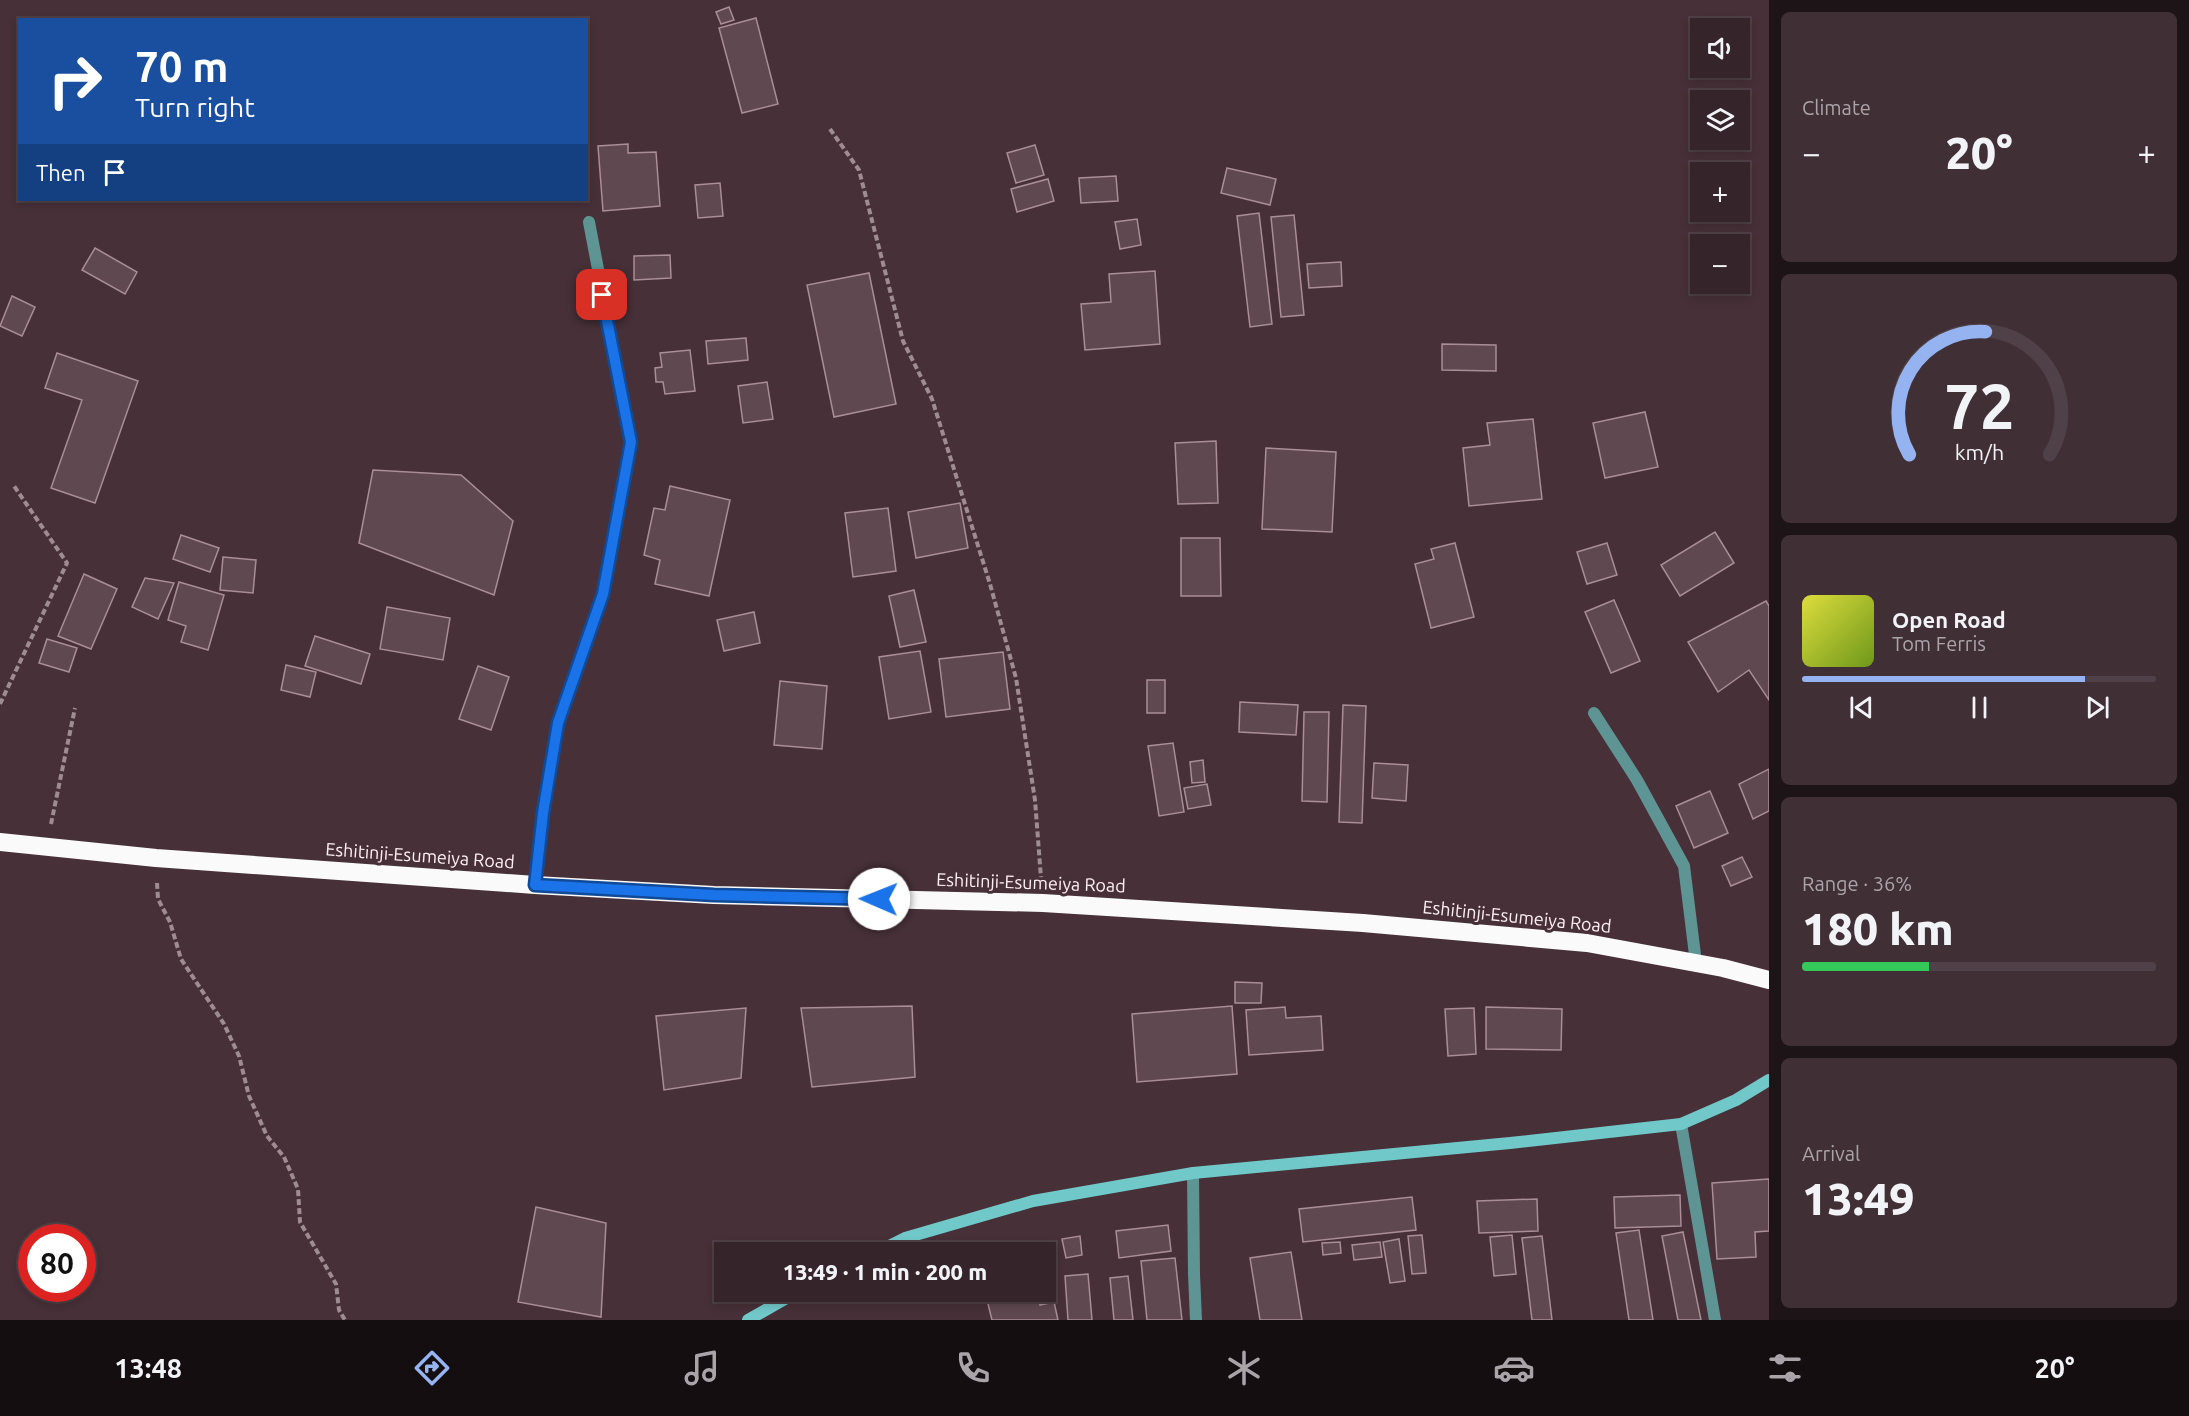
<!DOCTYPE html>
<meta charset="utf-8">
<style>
:root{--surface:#35242a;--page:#403036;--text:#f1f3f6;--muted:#aaa4a8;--line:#4f4147;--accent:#95b2f1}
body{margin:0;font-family:Ubuntu,sans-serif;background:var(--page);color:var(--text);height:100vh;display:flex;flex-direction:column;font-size:22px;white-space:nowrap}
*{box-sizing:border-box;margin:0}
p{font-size:20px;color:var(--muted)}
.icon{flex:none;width:33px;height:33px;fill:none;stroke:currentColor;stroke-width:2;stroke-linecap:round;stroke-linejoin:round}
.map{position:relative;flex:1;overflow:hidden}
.sheet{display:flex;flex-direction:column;gap:12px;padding:12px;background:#1d1417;width:420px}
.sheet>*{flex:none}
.hud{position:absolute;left:18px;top:18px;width:570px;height:183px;border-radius:0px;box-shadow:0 3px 9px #0003,0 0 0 2px var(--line);background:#1a4fa0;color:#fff;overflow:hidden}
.tools{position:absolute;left:1690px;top:18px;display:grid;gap:12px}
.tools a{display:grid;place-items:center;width:60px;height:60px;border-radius:0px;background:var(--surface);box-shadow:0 3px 9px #0003,0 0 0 2px var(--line);font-size:30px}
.speed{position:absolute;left:18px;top:1224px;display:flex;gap:12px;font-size:30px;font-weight:700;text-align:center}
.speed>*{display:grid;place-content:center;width:78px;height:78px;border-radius:50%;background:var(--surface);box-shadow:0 3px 9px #0003,0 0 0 2px var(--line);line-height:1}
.speed .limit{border:9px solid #d22;background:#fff;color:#111}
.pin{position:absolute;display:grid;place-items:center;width:51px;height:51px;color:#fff;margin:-26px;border-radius:12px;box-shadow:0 3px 9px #0006}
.me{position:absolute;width:66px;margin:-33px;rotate:271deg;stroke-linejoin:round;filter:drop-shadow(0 0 4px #0008)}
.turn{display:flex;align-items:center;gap:21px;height:126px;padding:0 18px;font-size:27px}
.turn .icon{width:78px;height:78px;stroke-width:2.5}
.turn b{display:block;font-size:42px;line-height:51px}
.then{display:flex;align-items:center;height:57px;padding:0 18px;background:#0003;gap:12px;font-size:22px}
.big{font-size:45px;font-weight:800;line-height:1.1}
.sheet .tile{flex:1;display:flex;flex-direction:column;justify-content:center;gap:9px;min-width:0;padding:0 21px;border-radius:9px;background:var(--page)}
.sheet .dial{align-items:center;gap:0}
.dial svg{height:156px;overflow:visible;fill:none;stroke:var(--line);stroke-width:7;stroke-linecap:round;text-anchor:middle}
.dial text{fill:var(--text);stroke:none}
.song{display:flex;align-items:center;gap:18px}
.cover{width:72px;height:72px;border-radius:9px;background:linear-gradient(135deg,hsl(60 70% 55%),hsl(80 70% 35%))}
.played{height:6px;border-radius:3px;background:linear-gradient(90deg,var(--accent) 80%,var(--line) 80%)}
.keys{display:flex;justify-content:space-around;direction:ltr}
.heat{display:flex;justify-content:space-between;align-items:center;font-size:33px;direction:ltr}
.charge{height:9px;border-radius:4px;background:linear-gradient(90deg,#34c759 36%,var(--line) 0)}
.trip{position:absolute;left:714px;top:1242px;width:342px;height:60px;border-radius:0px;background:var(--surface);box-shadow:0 3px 9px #0003,0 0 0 2px var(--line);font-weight:800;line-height:60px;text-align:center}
.dock{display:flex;height:96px;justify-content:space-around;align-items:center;background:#150e11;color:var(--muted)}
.dock .icon{width:42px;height:42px}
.dock .current{color:var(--accent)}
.dock b{font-size:27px;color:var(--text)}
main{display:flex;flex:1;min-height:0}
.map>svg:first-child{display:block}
.building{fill:#604850;stroke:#a98d97;stroke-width:1.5}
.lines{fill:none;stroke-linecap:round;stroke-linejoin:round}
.path{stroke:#9f8c92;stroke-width:4;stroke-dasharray:6 3;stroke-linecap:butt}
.lane{stroke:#5f9494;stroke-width:12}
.street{stroke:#5f9494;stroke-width:12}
.secondary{stroke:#71c8c9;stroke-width:12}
.highway{stroke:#fafafa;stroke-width:18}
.route-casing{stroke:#114b97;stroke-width:15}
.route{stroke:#1a73e8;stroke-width:10}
.labels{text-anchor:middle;stroke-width:6;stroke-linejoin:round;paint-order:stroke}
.street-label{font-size:18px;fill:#feeff3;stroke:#473038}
</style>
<main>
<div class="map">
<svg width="1769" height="1320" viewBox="0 0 1769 1320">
<rect width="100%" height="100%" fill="#473038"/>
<g class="building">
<polygon points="729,7 734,20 721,24 716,12"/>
<polygon points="756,18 778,104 742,113 719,28"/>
<polygon points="628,144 628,153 656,152 660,206 603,211 598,146"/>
<polygon points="1035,145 1044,175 1016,183 1007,153"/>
<polygon points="1227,168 1276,179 1270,205 1221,193"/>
<polygon points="1116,176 1118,201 1081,203 1079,178"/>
<polygon points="1048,179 1054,201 1017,212 1011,189"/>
<polygon points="720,183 723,216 698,218 695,185"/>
<polygon points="1259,213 1272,324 1250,327 1237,216"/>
<polygon points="1294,215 1304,315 1281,317 1271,217"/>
<polygon points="1137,219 1141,245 1120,249 1115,222"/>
<polygon points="95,248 137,272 125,294 82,270"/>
<polygon points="670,255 671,278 634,280 634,256"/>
<polygon points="1341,262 1342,286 1309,288 1307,264"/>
<polygon points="1155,271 1160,344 1085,350 1081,304 1111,302 1109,274"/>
<polygon points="869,273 896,404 834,417 807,285"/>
<polygon points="12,296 35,307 22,336 0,326"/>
<polygon points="746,338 748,360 708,364 706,341"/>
<polygon points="1442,344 1496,345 1496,371 1442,370"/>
<polygon points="690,350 695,391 665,394 663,382 656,382 655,368 662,367 660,353"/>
<polygon points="57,353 138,381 95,503 51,488 82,400 45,388"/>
<polygon points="767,382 773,419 743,423 738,386"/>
<polygon points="1645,412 1658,467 1605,478 1593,423"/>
<polygon points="1533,419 1542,499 1469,506 1463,448 1490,445 1487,423"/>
<polygon points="1216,441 1218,503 1178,504 1175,443"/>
<polygon points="1266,448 1336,452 1332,532 1262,529"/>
<polygon points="373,470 461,475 513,521 494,595 359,543"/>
<polygon points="670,486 730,500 709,596 655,584 660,560 644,555 654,508 665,510"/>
<polygon points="960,503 968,548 916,558 908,512"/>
<polygon points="888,508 896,571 853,577 845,513"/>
<polygon points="1715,532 1734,563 1680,596 1661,565"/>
<polygon points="181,535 219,548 210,572 173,559"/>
<polygon points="1181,538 1220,538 1221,596 1181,596"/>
<polygon points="1455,543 1474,617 1431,628 1415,564 1434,559 1431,549"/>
<polygon points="1607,543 1617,575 1587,584 1577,552"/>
<polygon points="223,557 256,560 253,593 220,590"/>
<polygon points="84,574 117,589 91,649 58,636"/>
<polygon points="145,578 174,583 158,619 132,607"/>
<polygon points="179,582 224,595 208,650 181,642 186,626 168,620"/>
<polygon points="914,590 926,642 900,647 889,596"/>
<polygon points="1614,600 1640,661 1611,673 1585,612"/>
<polygon points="1766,601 1769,606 1769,700 1749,670 1718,692 1688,642"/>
<polygon points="387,607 450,618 443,660 380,649"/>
<polygon points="754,612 760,643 724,651 717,620"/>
<polygon points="315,636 370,654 361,684 305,666"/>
<polygon points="47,639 77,648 69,672 39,663"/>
<polygon points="920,651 931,712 889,719 879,657"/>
<polygon points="1003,652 1010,709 946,717 939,659"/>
<polygon points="286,665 316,672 310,697 281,690"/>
<polygon points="478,666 509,677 491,730 459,719"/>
<rect x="1147" y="680" width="18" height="33"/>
<polygon points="780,681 827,686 822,749 774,745"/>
<polygon points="1240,702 1298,705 1296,735 1239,732"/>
<polygon points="1343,705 1366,706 1362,823 1339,822"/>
<polygon points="1304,712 1329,712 1327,802 1302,801"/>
<polygon points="1173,743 1184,812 1159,816 1148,746"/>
<polygon points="1203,760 1205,782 1192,783 1190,762"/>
<polygon points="1374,763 1408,765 1406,801 1372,798"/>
<polygon points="1769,769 1769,811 1753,819 1739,784"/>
<polygon points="1207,784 1211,805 1188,809 1184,788"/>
<polygon points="1710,791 1728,833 1694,848 1676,806"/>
<polygon points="1742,857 1752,877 1731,886 1722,866"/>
<polygon points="1235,982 1262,983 1261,1003 1235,1003"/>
<polygon points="912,1006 915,1077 812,1087 801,1008"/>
<polygon points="1232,1006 1237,1074 1137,1082 1132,1014"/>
<polygon points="1285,1007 1286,1018 1321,1016 1323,1050 1249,1055 1246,1010"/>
<polygon points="1486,1007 1562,1009 1561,1050 1486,1049"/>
<polygon points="746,1008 741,1078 664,1090 656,1016"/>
<polygon points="1474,1008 1476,1054 1448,1056 1445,1009"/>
<polygon points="1769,1179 1769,1231 1755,1232 1756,1257 1717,1259 1712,1183"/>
<polygon points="1680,1195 1681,1226 1615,1228 1614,1197"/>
<polygon points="1412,1197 1416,1230 1303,1242 1299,1209"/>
<polygon points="1537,1199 1538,1231 1479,1233 1477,1201"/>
<polygon points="536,1207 606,1223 601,1317 518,1302"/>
<polygon points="1168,1225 1171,1251 1119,1258 1116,1231"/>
<polygon points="1639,1230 1653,1320 1629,1320 1616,1233"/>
<polygon points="1683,1232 1701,1320 1678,1320 1662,1236"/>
<polygon points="1422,1235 1426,1273 1412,1274 1408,1236"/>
<polygon points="1512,1235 1516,1274 1494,1276 1490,1237"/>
<polygon points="1080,1236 1082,1255 1066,1258 1062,1239"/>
<polygon points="1542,1236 1552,1320 1532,1320 1522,1238"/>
<polygon points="1399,1239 1405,1281 1390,1283 1383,1242"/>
<polygon points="1340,1242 1341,1253 1323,1255 1322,1243"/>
<polygon points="1380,1242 1382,1257 1354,1260 1352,1245"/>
<polygon points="1291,1252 1302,1320 1260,1320 1250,1258"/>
<polygon points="1175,1258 1182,1320 1147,1320 1141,1261"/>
<polygon points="1088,1274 1092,1320 1068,1320 1065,1276"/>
<polygon points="1128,1276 1133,1320 1114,1320 1110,1278"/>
<polygon points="985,1292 1037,1292 1040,1305 1054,1302 1058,1320 992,1320"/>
</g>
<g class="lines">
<g class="path">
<polyline points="830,129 859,170 903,341 932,399 990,584 1016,678 1035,800 1041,878"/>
<polyline points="0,704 67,563 14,486"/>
<polyline points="51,824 75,708"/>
<polyline points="157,883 158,899 170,922 181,959 224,1024 239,1056 249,1096 267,1136 284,1157 298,1189 300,1222 336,1284 339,1310 345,1320"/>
</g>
<polyline class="lane" points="535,885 542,813 558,723 603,594 631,442 589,222"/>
<g class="street">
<polyline points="1594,713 1637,780 1684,866 1696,963"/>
<polyline points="1681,1124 1715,1320"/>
<polyline points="1193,1173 1194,1274 1196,1320"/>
</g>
<g class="secondary">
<polyline points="877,1252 905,1238 1033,1201 1193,1173 1510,1143 1681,1124 1736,1100 1769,1080"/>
<polyline points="748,1320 797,1292"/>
</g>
<polyline class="highway" points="0,842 156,858 535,885 714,895 1043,903 1363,923 1587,943 1723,968 1769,980"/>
</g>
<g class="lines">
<defs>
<polyline id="route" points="602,295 631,442 603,594 558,723 543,813 535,885 714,895 879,899"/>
</defs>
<use href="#route" class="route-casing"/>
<use href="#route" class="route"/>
</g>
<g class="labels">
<g class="street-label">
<text transform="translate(420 856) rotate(4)" y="6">Eshitinji-Esumeiya Road</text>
<text transform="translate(1031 883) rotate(2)" y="6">Eshitinji-Esumeiya Road</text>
<text transform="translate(1517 917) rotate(6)" y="6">Eshitinji-Esumeiya Road</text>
</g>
</g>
</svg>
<div class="tools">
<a><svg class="icon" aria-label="sound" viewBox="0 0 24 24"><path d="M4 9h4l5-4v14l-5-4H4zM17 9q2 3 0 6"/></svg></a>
<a><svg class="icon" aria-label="layers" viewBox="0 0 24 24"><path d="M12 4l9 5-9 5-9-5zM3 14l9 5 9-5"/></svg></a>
<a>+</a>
<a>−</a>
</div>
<div class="speed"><div class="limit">80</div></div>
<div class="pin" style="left:602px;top:295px;background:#d93025"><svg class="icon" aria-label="arrive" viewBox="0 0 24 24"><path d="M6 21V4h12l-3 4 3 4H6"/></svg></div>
<svg class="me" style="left:879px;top:899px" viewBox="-20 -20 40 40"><circle r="19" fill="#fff"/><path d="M0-13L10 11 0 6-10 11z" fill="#1a73e8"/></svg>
<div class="trip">13:49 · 1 min · 200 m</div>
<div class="hud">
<div class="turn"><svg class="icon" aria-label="right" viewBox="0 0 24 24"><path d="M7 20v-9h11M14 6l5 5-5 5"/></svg><div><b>70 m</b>Turn right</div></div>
<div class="then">Then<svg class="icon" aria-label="arrive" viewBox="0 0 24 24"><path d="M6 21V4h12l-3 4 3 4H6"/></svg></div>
</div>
</div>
<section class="sheet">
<div class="tile"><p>Climate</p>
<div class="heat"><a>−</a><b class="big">20°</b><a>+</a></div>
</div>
<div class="tile dial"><svg viewBox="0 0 100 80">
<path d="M14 69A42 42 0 1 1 86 69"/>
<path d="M14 69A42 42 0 0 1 53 6" stroke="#95b2f1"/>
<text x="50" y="56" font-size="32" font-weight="700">72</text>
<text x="50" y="72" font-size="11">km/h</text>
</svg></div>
<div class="tile">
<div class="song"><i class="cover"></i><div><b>Open Road</b><p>Tom Ferris</p></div></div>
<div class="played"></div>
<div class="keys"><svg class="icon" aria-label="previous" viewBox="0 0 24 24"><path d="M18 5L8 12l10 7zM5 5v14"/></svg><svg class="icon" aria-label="pause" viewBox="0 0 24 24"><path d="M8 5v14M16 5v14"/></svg><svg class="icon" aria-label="next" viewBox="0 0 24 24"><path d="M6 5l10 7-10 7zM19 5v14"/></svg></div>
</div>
<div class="tile"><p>Range · 36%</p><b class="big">180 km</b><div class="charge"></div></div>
<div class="tile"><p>Arrival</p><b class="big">13:49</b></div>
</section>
</main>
<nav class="dock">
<b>13:48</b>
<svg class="icon current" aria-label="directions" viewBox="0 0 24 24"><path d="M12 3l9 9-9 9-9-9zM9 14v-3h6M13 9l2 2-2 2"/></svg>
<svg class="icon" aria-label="music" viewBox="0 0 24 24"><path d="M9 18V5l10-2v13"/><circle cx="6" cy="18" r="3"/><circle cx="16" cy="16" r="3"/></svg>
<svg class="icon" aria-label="phone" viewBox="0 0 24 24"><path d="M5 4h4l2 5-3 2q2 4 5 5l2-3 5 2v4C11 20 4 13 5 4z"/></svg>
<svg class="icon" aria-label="climate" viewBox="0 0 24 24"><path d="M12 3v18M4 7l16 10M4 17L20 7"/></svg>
<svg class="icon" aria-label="car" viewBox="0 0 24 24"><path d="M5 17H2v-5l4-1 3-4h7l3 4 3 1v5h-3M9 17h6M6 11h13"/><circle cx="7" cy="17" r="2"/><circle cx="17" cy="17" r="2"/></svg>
<svg class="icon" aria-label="filters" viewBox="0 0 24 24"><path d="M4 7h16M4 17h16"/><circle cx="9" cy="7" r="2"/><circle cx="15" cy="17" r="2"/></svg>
<b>20°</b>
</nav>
